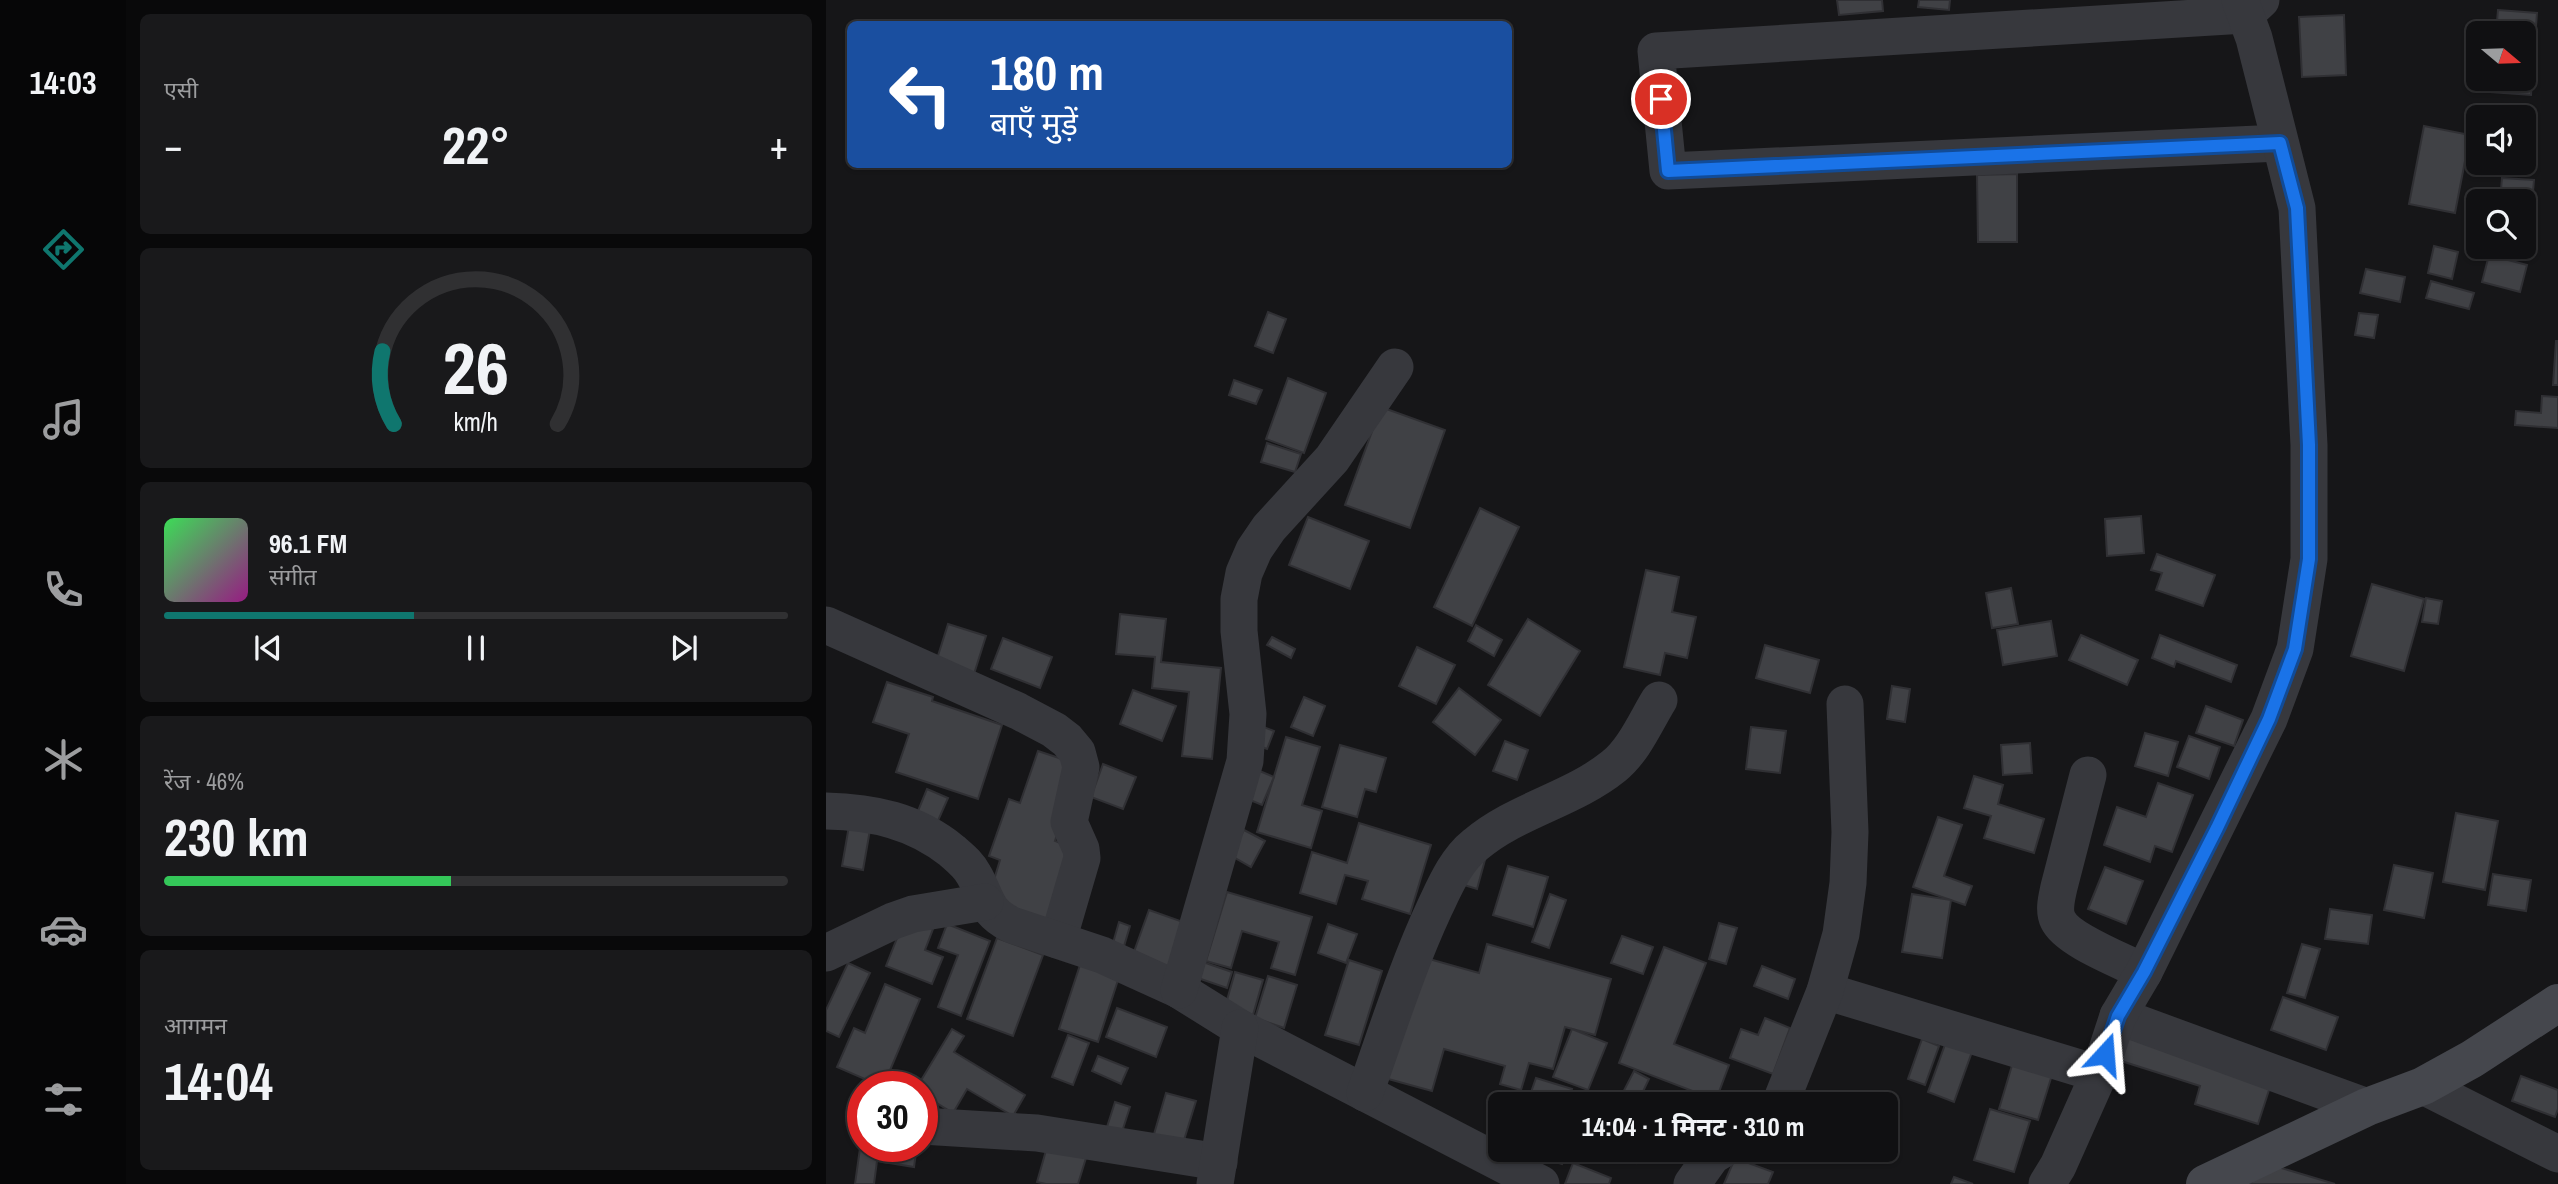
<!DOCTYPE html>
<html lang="hi">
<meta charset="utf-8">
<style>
:root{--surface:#101012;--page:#19191b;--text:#f1f3f6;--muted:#9c9d9f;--line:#303032;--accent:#0f766e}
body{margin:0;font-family:"Archivo Narrow","Noto Sans Devanagari",sans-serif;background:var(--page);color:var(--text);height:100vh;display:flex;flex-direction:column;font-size:26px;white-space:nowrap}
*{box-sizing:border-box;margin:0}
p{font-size:23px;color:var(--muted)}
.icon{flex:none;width:38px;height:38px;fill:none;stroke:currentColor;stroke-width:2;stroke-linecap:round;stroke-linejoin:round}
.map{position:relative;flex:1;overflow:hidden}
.sheet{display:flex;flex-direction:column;gap:14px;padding:14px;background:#09090a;width:700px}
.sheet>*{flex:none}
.hud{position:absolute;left:21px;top:21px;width:665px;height:147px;border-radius:10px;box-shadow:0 2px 5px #0004,0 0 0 2px var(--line);background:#1a4fa0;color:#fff;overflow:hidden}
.needle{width:46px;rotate:109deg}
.buttons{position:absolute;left:1640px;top:21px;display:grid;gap:14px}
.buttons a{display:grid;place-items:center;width:70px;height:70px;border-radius:10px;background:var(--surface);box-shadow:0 2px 5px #0004,0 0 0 2px var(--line);font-size:35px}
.speed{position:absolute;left:21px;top:1071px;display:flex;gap:14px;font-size:35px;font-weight:700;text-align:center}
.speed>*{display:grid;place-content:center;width:91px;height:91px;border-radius:50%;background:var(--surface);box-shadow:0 2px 5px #0004,0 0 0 2px var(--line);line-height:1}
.speed .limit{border:10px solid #d22;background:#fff;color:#111}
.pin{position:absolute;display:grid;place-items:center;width:60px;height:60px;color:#fff;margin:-30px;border:4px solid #fff;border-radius:50%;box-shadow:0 2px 7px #0007}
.me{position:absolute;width:77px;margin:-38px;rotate:19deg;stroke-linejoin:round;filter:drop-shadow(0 0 5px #0008)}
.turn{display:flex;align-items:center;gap:24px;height:147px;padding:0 28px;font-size:32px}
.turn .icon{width:91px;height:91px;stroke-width:2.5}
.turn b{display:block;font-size:49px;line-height:60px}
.big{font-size:52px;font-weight:700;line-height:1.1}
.sheet .card{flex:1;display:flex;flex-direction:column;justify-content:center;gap:10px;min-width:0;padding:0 24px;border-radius:10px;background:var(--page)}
.sheet .dial{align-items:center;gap:0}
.dial svg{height:182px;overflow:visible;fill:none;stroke:var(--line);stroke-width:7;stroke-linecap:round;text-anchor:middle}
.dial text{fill:var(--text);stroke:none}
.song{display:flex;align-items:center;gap:21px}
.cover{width:84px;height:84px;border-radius:10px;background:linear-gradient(135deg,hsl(130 70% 55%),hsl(310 70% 35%))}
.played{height:7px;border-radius:4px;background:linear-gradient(90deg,var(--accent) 40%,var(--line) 40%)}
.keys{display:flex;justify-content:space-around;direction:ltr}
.heat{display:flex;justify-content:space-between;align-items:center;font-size:38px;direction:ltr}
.charge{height:10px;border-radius:5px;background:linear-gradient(90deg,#34c759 46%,var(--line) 0)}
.trip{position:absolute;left:662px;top:1092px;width:410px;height:70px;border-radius:10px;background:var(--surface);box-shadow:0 2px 5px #0004,0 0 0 2px var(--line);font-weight:700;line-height:70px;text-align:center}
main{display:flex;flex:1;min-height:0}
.tabs{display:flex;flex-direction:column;width:126px;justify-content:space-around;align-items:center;background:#060607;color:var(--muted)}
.tabs .icon{width:49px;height:49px}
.tabs .active{color:var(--accent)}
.tabs b{font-size:32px;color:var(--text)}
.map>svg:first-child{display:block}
.building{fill:#404145;stroke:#303034;stroke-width:2}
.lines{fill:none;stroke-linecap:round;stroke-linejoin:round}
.street{stroke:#37383d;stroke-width:37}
.secondary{stroke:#45474d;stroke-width:38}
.route-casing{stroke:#114b97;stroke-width:18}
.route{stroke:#1a73e8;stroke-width:12}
</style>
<main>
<nav class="tabs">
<b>14:03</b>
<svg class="icon active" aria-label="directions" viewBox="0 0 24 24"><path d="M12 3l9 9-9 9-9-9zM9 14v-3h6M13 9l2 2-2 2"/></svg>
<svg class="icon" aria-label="music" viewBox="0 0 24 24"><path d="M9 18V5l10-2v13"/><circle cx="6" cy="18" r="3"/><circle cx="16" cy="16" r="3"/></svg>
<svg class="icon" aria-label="phone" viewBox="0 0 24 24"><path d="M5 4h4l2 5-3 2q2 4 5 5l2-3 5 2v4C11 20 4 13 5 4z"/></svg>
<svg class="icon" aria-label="climate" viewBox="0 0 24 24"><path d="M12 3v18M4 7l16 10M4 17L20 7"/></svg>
<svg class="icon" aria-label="car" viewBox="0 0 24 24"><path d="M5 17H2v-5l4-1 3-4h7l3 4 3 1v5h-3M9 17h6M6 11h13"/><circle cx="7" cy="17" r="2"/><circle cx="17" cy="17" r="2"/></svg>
<svg class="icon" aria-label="filters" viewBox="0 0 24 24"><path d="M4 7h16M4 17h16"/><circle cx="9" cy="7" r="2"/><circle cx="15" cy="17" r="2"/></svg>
</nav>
<section class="sheet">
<div class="card"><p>एसी</p>
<div class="heat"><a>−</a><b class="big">22°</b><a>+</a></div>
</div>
<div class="card dial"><svg viewBox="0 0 100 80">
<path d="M14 69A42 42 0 1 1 86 69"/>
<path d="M14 69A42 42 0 0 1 9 37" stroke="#0f766e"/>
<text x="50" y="56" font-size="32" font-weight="700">26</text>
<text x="50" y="72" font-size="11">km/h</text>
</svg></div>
<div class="card">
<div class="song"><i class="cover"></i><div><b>96.1 FM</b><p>संगीत</p></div></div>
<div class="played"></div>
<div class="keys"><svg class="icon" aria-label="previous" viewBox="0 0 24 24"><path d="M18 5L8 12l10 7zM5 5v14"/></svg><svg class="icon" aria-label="pause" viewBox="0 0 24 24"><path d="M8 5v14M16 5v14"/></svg><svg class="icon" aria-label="next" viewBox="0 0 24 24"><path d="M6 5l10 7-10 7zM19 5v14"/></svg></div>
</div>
<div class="card"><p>रेंज · 46%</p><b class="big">230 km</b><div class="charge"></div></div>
<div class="card"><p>आगमन</p><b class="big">14:04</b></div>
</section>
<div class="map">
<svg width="1732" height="1184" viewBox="0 0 1732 1184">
<rect width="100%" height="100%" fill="#161618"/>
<g class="building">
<polygon points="1011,0 1056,0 1057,11 1013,15"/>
<polygon points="1093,0 1124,0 1123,10 1092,7"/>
<polygon points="1672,10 1711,13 1705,95 1665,92 1667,79 1698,79 1698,33 1670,33"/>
<polygon points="1518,15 1520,75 1476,77 1473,17"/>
<polygon points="1598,126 1644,135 1629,213 1583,204"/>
<polygon points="1191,174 1191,242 1152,242 1151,175"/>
<polygon points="1676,178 1708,180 1705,215 1698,214 1698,201 1674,201"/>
<polygon points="1608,246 1632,252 1626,279 1602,273"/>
<polygon points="1663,255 1701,265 1694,292 1656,282"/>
<polygon points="1540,269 1579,277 1574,302 1534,293"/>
<polygon points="1605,281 1648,293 1643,309 1600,298"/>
<polygon points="442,312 460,319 447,353 429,346"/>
<polygon points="1533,313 1552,315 1548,338 1529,335"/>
<polygon points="1730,341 1732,341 1732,385 1727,385"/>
<polygon points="462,378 500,393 478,453 440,439"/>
<polygon points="408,380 436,390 430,404 403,395"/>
<polygon points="1716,396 1732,397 1732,428 1689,425 1690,411 1715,413"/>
<polygon points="555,407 619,430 584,528 519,505"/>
<polygon points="441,443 475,454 469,472 435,462"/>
<polygon points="654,508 693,527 646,626 608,607"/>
<polygon points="1315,516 1318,553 1281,556 1279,519"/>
<polygon points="482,517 543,541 524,589 463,565"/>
<polygon points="1331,554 1389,575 1377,606 1330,590 1336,573 1325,570"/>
<polygon points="820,570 853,577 846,612 870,617 861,658 839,653 834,675 798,667"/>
<polygon points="1546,584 1598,599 1578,671 1525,656"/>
<polygon points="1185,588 1192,624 1166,628 1160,593"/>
<polygon points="1600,598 1616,601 1612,624 1596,622"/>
<polygon points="294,614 340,619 335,662 395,668 386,759 356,756 363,692 326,688 329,657 290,654"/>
<polygon points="702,619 754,651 714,716 662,685"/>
<polygon points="1225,621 1231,656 1177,665 1171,630"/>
<polygon points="122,624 160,636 148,674 110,662"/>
<polygon points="650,625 676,640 668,656 642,641"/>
<polygon points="1255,635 1312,660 1301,685 1243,660"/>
<polygon points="1334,635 1411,665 1405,682 1350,661 1348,667 1326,658"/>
<polygon points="446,637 469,649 465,658 441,645"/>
<polygon points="177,638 226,657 214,688 165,669"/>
<polygon points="939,645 993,660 984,693 930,678"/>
<polygon points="591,647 629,665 610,704 573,686"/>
<polygon points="61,682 107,697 106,701 176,725 152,799 70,772 83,734 47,722"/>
<polygon points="1066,686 1084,689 1079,722 1061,719"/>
<polygon points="633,688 675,720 649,755 607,722"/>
<polygon points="307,690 350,706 336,741 294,724"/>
<polygon points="478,697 499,706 487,736 465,727"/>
<polygon points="1380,706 1417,720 1408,746 1370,733"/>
<polygon points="430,724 448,731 441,749 423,742"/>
<polygon points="925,727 960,731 954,773 920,769"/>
<polygon points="1319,733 1352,742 1342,776 1309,766"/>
<polygon points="1363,736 1394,747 1383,779 1351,767"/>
<polygon points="460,737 494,747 476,805 496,811 485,848 431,832"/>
<polygon points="679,741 702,750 691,780 667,771"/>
<polygon points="1204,743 1206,773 1177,775 1175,745"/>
<polygon points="514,745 560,758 550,792 539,789 531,817 496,807"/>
<polygon points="212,751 248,763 238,814 229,841 253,850 227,926 178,912 167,883 174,860 163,856 183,799 194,803"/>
<polygon points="277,764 310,777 297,809 265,797"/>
<polygon points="424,767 448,777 436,805 412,795"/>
<polygon points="1148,776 1177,785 1172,804 1218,819 1208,853 1158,838 1165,816 1138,808"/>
<polygon points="1332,783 1367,795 1346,852 1329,846 1324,862 1278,845 1291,807 1320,817"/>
<polygon points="101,789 122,798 107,832 87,823"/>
<polygon points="1630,813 1672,821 1659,890 1617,882"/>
<polygon points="1112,817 1136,825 1118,876 1146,886 1139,905 1087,887"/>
<polygon points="24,820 45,824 37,870 16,866"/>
<polygon points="533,823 605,845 584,914 536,899 542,881 519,875 510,904 474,893 486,852 521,863"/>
<polygon points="418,830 439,841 425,867 404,855"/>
<polygon points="644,855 659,860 651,889 635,884"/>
<polygon points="1568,865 1607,873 1598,918 1558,910"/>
<polygon points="682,866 722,877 707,927 667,915"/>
<polygon points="1279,867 1317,881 1300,924 1262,909"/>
<polygon points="1667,874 1705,880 1700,911 1662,905"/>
<polygon points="401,892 486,917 469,975 445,968 453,942 416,931 405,968 380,961"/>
<polygon points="724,894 740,900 723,948 706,942"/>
<polygon points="1086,894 1125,900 1116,958 1076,952"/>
<polygon points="1504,909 1546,915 1542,944 1499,939"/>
<polygon points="323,910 360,923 341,977 304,963"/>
<polygon points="79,918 107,929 99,950 117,957 106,984 60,966"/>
<polygon points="293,922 304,926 296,953 285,950"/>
<polygon points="893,923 911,928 900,964 883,959"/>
<polygon points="121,924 164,941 135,1016 112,1007 132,955 112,948"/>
<polygon points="502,924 531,934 520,963 492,953"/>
<polygon points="796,936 827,947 817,974 785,963"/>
<polygon points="171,938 217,955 187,1036 141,1019"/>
<polygon points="661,944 785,979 769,1035 739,1027 727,1069 703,1063 695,1090 674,1084 679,1066 618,1049 606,1091 555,1077 589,955 653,973"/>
<polygon points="1476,944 1494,949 1479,998 1461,993"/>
<polygon points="838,947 880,963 848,1044 903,1065 890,1100 793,1063"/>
<polygon points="523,960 556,971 533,1045 499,1035"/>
<polygon points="374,961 406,972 401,988 369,977"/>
<polygon points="22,963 44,973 13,1037 0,1031 0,1010"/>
<polygon points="254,965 293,977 272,1042 233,1029"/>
<polygon points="936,966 969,979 962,999 928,986"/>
<polygon points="409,972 437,980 425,1022 397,1014"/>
<polygon points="442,976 471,985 458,1028 429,1018"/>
<polygon points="59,984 94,999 57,1087 11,1067 28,1028 39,1033"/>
<polygon points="1457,997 1512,1017 1500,1050 1445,1030"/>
<polygon points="291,1008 341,1027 330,1057 280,1037"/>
<polygon points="939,1018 964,1028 947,1074 904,1058 915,1029 932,1035"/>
<polygon points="126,1029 138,1036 128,1052 199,1095 187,1116 141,1089 127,1113 96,1094 96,1087 91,1087"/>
<polygon points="746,1029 781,1043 762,1090 727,1077"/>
<polygon points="242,1035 263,1043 247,1085 226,1077"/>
<polygon points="1299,1037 1445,1084 1432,1124 1369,1104 1374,1086 1292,1060"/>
<polygon points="1096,1039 1113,1046 1099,1085 1082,1079"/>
<polygon points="1121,1039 1147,1049 1128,1102 1102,1092"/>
<polygon points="272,1056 302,1068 295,1084 266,1071"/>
<polygon points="1187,1062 1226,1075 1212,1120 1173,1109"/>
<polygon points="808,1071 823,1079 811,1104 791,1104"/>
<polygon points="1695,1076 1732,1090 1732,1109 1729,1117 1686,1101"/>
<polygon points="710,1078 746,1089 741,1104 701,1104"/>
<polygon points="340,1093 370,1101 355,1150 326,1141"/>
<polygon points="289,1102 304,1107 295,1135 280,1130"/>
<polygon points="1164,1109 1204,1121 1188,1172 1148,1160"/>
<polygon points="36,1134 37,1146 91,1146 88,1167 51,1161 48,1184 29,1184"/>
<polygon points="221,1147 260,1158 252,1184 220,1184 211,1182"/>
<polygon points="708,1150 740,1150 736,1164 706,1155"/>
<polygon points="791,1150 817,1150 810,1163 789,1152"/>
<polygon points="909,1158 947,1172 942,1184 898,1184"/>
<polygon points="1432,1161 1509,1184 1425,1184"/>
<polygon points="747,1163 785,1178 783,1184 739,1184"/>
<polygon points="1128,1177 1147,1184 1125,1184"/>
</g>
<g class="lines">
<g class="street">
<polyline points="1435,0 1419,15 830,51 842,171 1454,143"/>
<polyline points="0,625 192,711 228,730 241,740 251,752 255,767 243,822 255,849 256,858 232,940"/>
<path d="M1262,775l-29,112c-2,10 -6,23 -1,33 9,20 65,41 86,52"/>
<path d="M0,811c47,1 89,10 126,40 8,7 17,14 22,24 14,24 10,36 38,50l90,30 77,35 61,38 301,156"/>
<polyline points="0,953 67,921 87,914 159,902"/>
<polyline points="353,990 419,761 422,714 413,631 413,599 418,573 428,550 443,528 506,459 569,367"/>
<polyline points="999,991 1273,1074"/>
<polyline points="1292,1016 1541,1107"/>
<polyline points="1597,1086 1732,1154"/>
<path d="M539,1093c22,-62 42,-126 70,-186 10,-21 21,-47 40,-62 41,-35 97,-45 139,-79 20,-16 32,-45 45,-66"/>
<polyline points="954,1104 999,991 1015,934 1022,883 1024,832 1019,704"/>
<polyline points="96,1126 211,1133 393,1162"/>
<polyline points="389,1184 414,1028"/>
<polyline points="866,1184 886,1156 896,1150"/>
<polyline points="1221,1184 1232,1166 1273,1074 1292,1016 1318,972 1443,719 1469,649 1483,559 1483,445 1471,208 1428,38 1414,0"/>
</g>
<polyline class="secondary" points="1379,1184 1541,1107 1597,1086 1646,1059 1732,1003"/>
</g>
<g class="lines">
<defs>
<polyline id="route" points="835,99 842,171 1454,143 1471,208 1483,445 1483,559 1469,649 1443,719 1391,828 1318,972 1292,1016 1279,1054"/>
</defs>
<use href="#route" class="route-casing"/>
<use href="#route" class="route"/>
</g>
</svg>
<div class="buttons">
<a><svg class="needle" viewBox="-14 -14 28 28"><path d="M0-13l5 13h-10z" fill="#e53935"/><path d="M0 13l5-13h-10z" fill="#9c9d9f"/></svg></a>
<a><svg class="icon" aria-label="sound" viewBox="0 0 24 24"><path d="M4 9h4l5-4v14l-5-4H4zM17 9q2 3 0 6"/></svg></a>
<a><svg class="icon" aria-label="search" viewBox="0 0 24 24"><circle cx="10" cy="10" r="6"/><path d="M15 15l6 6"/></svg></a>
</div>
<div class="speed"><div class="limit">30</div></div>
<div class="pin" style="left:835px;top:99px;background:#d93025"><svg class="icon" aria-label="arrive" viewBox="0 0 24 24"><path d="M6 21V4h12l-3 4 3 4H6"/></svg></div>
<svg class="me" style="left:1279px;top:1054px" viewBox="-20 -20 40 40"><path d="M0-17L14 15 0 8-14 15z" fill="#1a73e8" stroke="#fff" stroke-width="4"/></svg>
<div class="trip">14:04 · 1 मिनट · 310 m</div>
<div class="hud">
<div class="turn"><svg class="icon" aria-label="left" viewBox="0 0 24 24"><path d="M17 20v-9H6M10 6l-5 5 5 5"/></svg><div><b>180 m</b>बाएँ मुड़ें</div></div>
</div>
</div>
</main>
